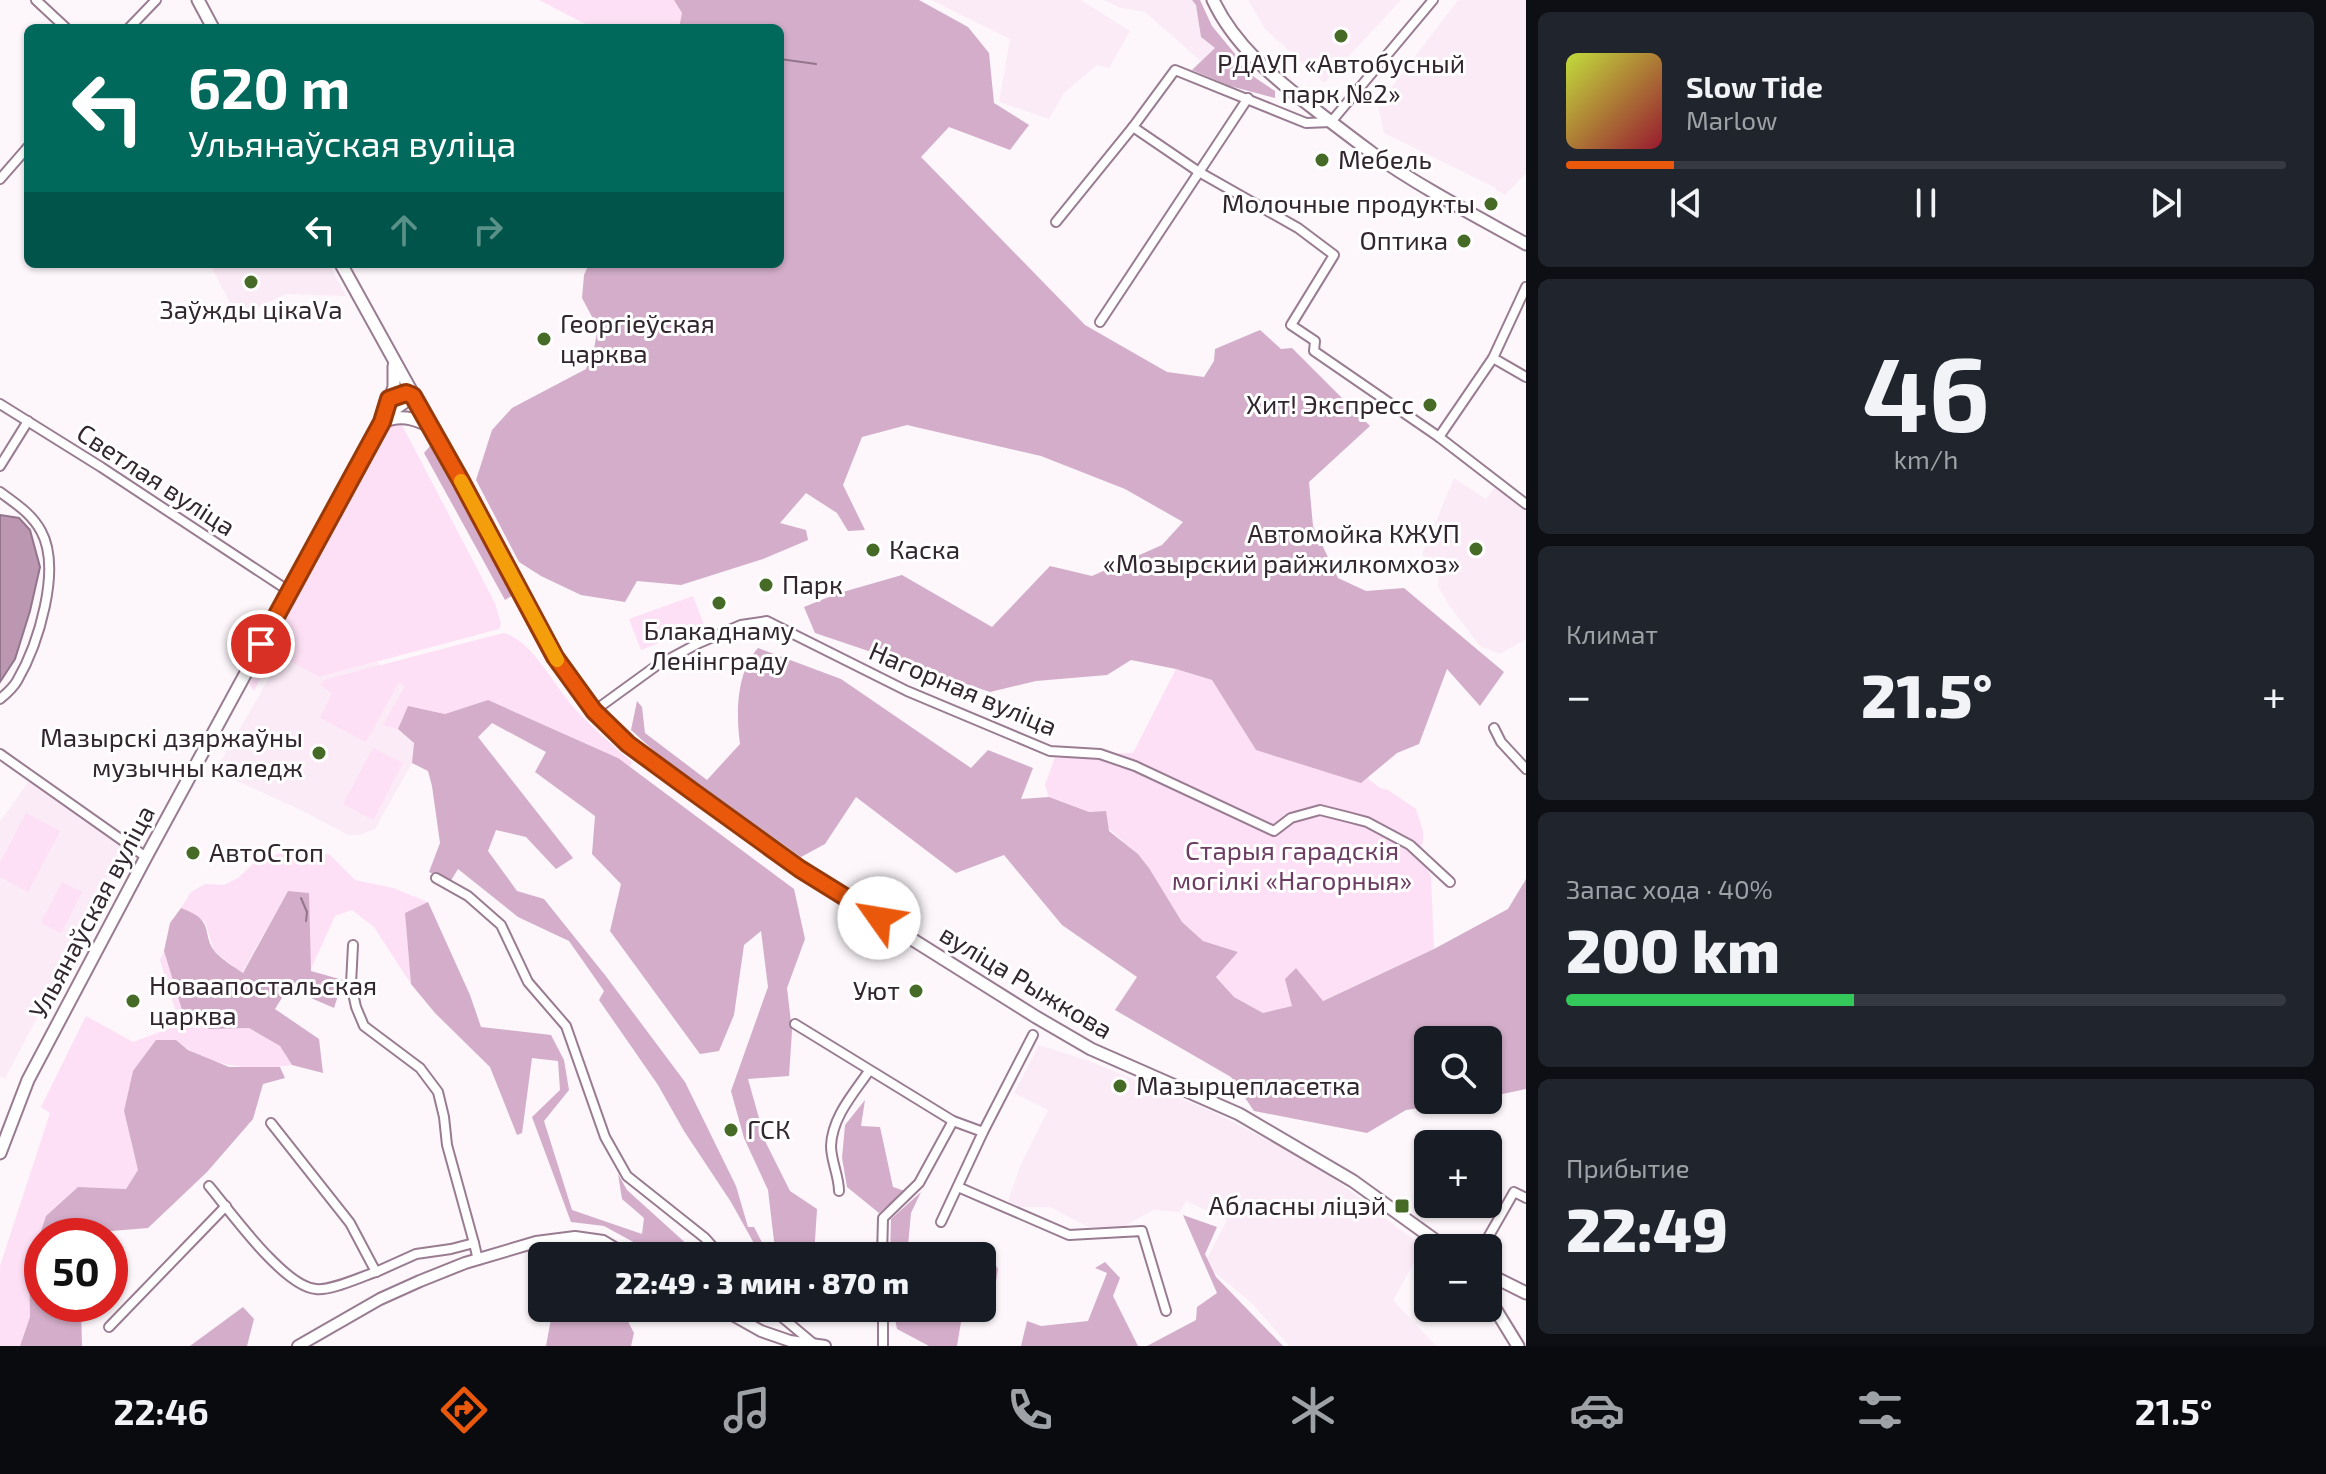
<!DOCTYPE html>
<html lang="ru">
<meta charset="utf-8">
<style>
:root{--surface:#171b24;--page:#20242c;--text:#f1f3f6;--muted:#9ea1a6;--line:#363941;--accent:#ea580c}
body{margin:0;font-family:"Exo 2",sans-serif;background:var(--page);color:var(--text);height:100vh;display:flex;flex-direction:column;font-size:30px;white-space:nowrap}
*{box-sizing:border-box;margin:0}
p{font-size:26px;color:var(--muted)}
.icon{flex:none;width:44px;height:44px;fill:none;stroke:currentColor;stroke-width:2;stroke-linecap:round;stroke-linejoin:round}
.map{position:relative;flex:1;overflow:hidden}
.side{display:flex;flex-direction:column;gap:12px;padding:12px;background:#0d0f14;width:800px}
.side>*{flex:none}
.banner{position:absolute;left:24px;top:24px;width:760px;height:244px;border-radius:12px;box-shadow:0 2px 6px #0004;background:#00695c;color:#fff;overflow:hidden}
.controls{position:absolute;left:1414px;top:1026px;display:grid;gap:16px}
.controls a{display:grid;place-items:center;width:88px;height:88px;border-radius:12px;background:var(--surface);box-shadow:0 2px 6px #0004;font-size:40px}
.speed{position:absolute;left:24px;top:1218px;display:flex;gap:16px;font-size:40px;font-weight:700;text-align:center}
.speed>*{display:grid;place-content:center;width:104px;height:104px;border-radius:50%;background:var(--surface);box-shadow:0 2px 6px #0004;line-height:1}
.speed .limit{border:12px solid #d22;background:#fff;color:#111}
.pin{position:absolute;display:grid;place-items:center;width:68px;height:68px;color:#fff;margin:-34px;border:4px solid #fff;border-radius:50%;box-shadow:0 2px 8px #0007}
.me{position:absolute;width:88px;margin:-44px;rotate:302deg;stroke-linejoin:round;filter:drop-shadow(0 0 6px #0008)}
.turn{display:flex;align-items:center;gap:28px;height:168px;padding:0 32px;font-size:36px}
.turn .icon{width:104px;height:104px;stroke-width:2.5}
.turn b{display:block;font-size:56px;line-height:68px}
.lanes{display:flex;align-items:center;height:76px;padding:0 32px;background:#0003;justify-content:center;gap:40px;direction:ltr}
.lanes .off{opacity:.35}
.big{font-size:60px;font-weight:800;line-height:1.1}
.side .card{flex:1;display:flex;flex-direction:column;justify-content:center;gap:12px;min-width:0;padding:0 28px;border-radius:12px;background:var(--page)}
.side .dial{align-items:center;gap:0}
.dial b{font-size:104px;line-height:1}
.song{display:flex;align-items:center;gap:24px}
.cover{width:96px;height:96px;border-radius:12px;background:linear-gradient(135deg,hsl(70 70% 55%),hsl(350 70% 35%))}
.played{height:8px;border-radius:4px;background:linear-gradient(90deg,var(--accent) 15%,var(--line) 15%)}
.keys{display:flex;justify-content:space-around;direction:ltr}
.heat{display:flex;justify-content:space-between;align-items:center;font-size:44px;direction:ltr}
.charge{height:12px;border-radius:6px;background:linear-gradient(90deg,#34c759 40%,var(--line) 0)}
.trip{position:absolute;left:528px;top:1242px;width:468px;height:80px;border-radius:12px;background:var(--surface);box-shadow:0 2px 6px #0004;font-weight:800;line-height:80px;text-align:center}
.menu{display:flex;height:128px;justify-content:space-around;align-items:center;background:#090b0e;color:var(--muted)}
.menu .icon{width:56px;height:56px}
.menu .on{color:var(--accent)}
.menu b{font-size:36px;color:var(--text)}
main{display:flex;flex:1;min-height:0}
.map>svg:first-child{display:block}
.built{fill:#fbebf6}
.green{fill:#fde0f5}
.forest{fill:#d3adc9}
.water{fill:#bc97b2;stroke:#93758b;stroke-width:2}
.lines{fill:none;stroke-linecap:round;stroke-linejoin:round}
.stream{stroke:#93758b;stroke-width:2}
.minor-casing{stroke:#997c91;stroke-width:12}
.tertiary-casing{stroke:#997c91;stroke-width:14}
.secondary-casing{stroke:#997c91;stroke-width:15}
.minor{stroke:#fff;stroke-width:8}
.tertiary{stroke:#fff;stroke-width:10}
.secondary{stroke:#fff;stroke-width:11}
.route-casing{stroke:#983908;stroke-width:20}
.route{stroke:#ea580c;stroke-width:14}
.slow{stroke:#f59e0b;stroke-width:14}
.poi-dot{fill:#456b26;stroke:#fff;stroke-width:3}
.labels{text-anchor:middle;stroke-width:6;stroke-linejoin:round;paint-order:stroke}
.poi-label{font-size:26px;fill:#32262f;stroke:#fff;text-anchor:start}
.street-label{font-size:26px;fill:#32262f;stroke:#fff}
.park-label{font-size:26px;fill:#6d3c62;stroke:#fff}
</style>
<main>
<div class="map">
<svg width="1526" height="1346" viewBox="0 0 1526 1346">
<rect width="100%" height="100%" fill="#fdf7fb"/>
<g class="built">
<polygon points="931,0 1081,0 1130,31 1109,68 1097,65 1064,93 1049,119 999,102 1010,39"/>
<polygon points="1103,0 1192,0 1196,5 1201,37 1215,48 1202,62 1145,12 1121,8"/>
<polygon points="1248,0 1401,0 1324,83 1265,29"/>
<polygon points="1458,0 1526,0 1526,173 1505,195 1496,190 1496,188 1384,133 1378,105"/>
<polygon points="210,264 329,264 346,296 286,294 237,317"/>
<polygon points="1454,478 1486,499 1497,485 1526,508 1526,639 1500,654 1480,646 1448,604 1438,586 1440,567 1422,555"/>
<polygon points="282,656 319,677 377,662 418,691 412,763 375,829 360,835 348,835 301,810 215,771"/>
<polygon points="29,781 125,848 5,1079 0,1076 0,822"/>
<polygon points="1039,1045 1089,1061 1211,1111 1316,1165 1423,1247 1393,1300 1436,1346 1289,1346 1252,1303 1204,1264 1227,1220 1186,1201 1180,1212 1153,1210 1121,1228 1088,1227 1050,1207 1020,1207 1008,1201 1021,1164 1048,1110 1014,1093"/>
</g>
<g class="green">
<polygon points="539,0 674,0 682,13 679,28 593,28"/>
<polygon points="400,421 495,603 501,624 499,629 319,677 274,652 254,691 249,684 385,429 390,424"/>
<polygon points="693,596 704,625 641,650 629,619"/>
<path d="M503,633c28,5 53,56 73,77 17,19 37,35 56,52l-2,5 -12,-9 -130,-58 -43,14 -37,-8 -10,23 -15,-4 22,-39 -6,-4 -33,60 -46,-24 12,-25 -12,-8 4,-5z"/>
<polygon points="1176,669 1212,680 1256,750 1352,766 1380,788 1388,790 1416,809 1423,831 1423,842 1420,849 1431,877 1434,949 1322,1001 1295,968 1292,1006 1263,1013 1234,997 1216,976 1238,952 1203,941 1182,922 1149,868 1138,854 1089,812 1049,797 1045,785 1056,754 1133,753"/>
<polygon points="373,748 403,763 373,820 343,804"/>
<polygon points="26,813 60,831 28,892 0,877 0,863"/>
<polygon points="291,850 317,851 330,855 355,880 393,888 428,902 405,913 411,984 374,927 352,910 335,916 310,971 309,893 288,891 242,973 214,951 205,922 181,908 191,892 205,884 224,885 238,878 256,861"/>
<polygon points="62,882 82,892 61,933 41,923"/>
<path d="M164,951l18,59 27,19 40,-1 31,18 12,19c-40,6 -84,3 -116,-25l-52,71 14,59 -12,19 -48,-2 -32,29 -17,50 1,51 -10,29h-20v-80l50,-153 -9,-6 45,-91 47,26 40,-15 5,-8 -18,-59z"/>
</g>
<g class="forest">
<polygon points="674,0 919,0 968,27 989,53 994,103 1029,125 1010,150 949,127 921,157 1085,325 1167,372 1204,377 1214,361 1215,349 1260,330 1281,349 1292,348 1370,426 1309,482 1313,526 1338,578 1366,591 1404,588 1504,672 1480,706 1447,669 1419,744 1397,753 1361,783 1256,750 1212,680 1176,669 1131,660 1107,675 1036,681 990,692 815,633 804,607 836,594 902,575 992,627 1050,566 1092,576 1162,545 1183,522 1125,489 1041,456 907,425 862,437 843,485 865,530 848,531 837,513 806,493 780,523 806,530 808,540 763,559 681,585 637,581 625,602 581,595 541,576 519,562 476,480 492,430 512,408 586,369 594,348 598,328 582,298 584,275 589,264 780,264 780,28 679,28 682,13"/>
<polygon points="1192,0 1200,0 1212,26 1254,77 1275,91 1275,98 1230,86 1192,70 1215,48 1201,37 1196,5"/>
<polygon points="430,446 513,595 505,600 424,453"/>
<path d="M758,648l83,31 130,89 17,-18 45,18 -12,31 28,-2 40,15 17,-1 3,20 29,23 11,14 33,54 21,19 35,11 -22,25 18,20 29,16 29,-7 -7,-27 11,-11 27,33 111,-52 74,-40 18,-30v210l-38,8v-57h-60v60h45l-67,10 -39,23 -113,-22 -23,-34 -116,-67 22,-33 -75,-52 -58,-70 -48,18 -100,-76 -31,47 -24,13 -138,-98 -32,-29 6,-29 5,6 3,26 62,47 33,-36c-4,-31 -4,-71 18,-96z"/>
<polygon points="488,700 618,758 794,889 805,939 787,988 792,1031 789,1076 748,1079 766,1143 790,1191 817,1209 814,1256 782,1256 774,1241 768,1190 744,1138 731,1091 768,987 761,931 744,945 734,1015 719,1051 700,1054 610,931 621,884 592,854 595,816 535,772 546,752 492,723 478,737 573,858 556,869 526,837 496,830 488,851 517,891 544,899 605,975 685,1082 736,1186 748,1227 754,1227 769,1256 761,1256 731,1202 684,1131 658,1085 599,1000 604,991 569,941 518,917 458,869 450,882 429,872 440,843 432,786 428,771 412,763 414,743 398,729 408,706 445,714"/>
<path d="M288,891l21,2 2,78 32,9 -9,28 -46,-20 -13,21 44,30 4,34 -31,-8 -12,-19 -31,-18 -40,1 -27,-19 -18,-59 6,-28 11,-15c36,13 19,26 35,45 7,7 18,14 27,20z"/>
<polygon points="428,902 470,995 481,1027 551,1035 564,1060 569,1090 544,1121 572,1210 642,1234 644,1218 622,1199 618,1174 627,1190 700,1256 659,1256 604,1226 571,1222 532,1117 560,1090 558,1061 532,1058 522,1133 517,1135 490,1067 435,1013 411,984 405,913"/>
<polygon points="156,1040 176,1040 188,1050 229,1067 280,1067 285,1078 263,1084 253,1119 207,1172 148,1228 111,1231 108,1236 42,1236 42,1304 81,1304 82,1346 20,1346 30,1317 29,1266 46,1216 78,1187 126,1189 138,1170 124,1111 133,1071"/>
<polygon points="865,1100 861,1126 880,1127 893,1187 905,1191 879,1213 847,1187 842,1158 845,1125"/>
<polygon points="921,1192 911,1213 907,1256 890,1256 891,1219"/>
<polygon points="1183,1215 1217,1227 1205,1254 1216,1277 1283,1346 1147,1346 1196,1320 1197,1307 1217,1293"/>
<polygon points="986,1249 998,1269 991,1312 961,1322 957,1346 929,1346 897,1329 893,1308 935,1308 938,1310 982,1308 982,1259"/>
<polygon points="1105,1262 1120,1278 1113,1296 1138,1346 1021,1346 1027,1321 1041,1326 1088,1321 1107,1273 1095,1268"/>
<polygon points="243,1307 254,1319 247,1346 190,1346"/>
<polygon points="553,1308 621,1308 634,1333 631,1346 546,1346"/>
</g>
<polygon class="water" points="0,515 19,518 30,530 40,567 30,611 15,659 0,682"/>
<g class="lines">
<g class="stream">
<polyline points="780,59 816,64"/>
<polyline points="301,898 307,912 306,921"/>
</g>
<defs>
<g id="minor">
<polyline points="36,0 66,28"/>
<polyline points="129,28 156,0"/>
<polyline points="1133,127 1199,172 1298,228 1334,255 1291,325 1315,341 1314,351 1439,437 1526,504"/>
<polyline points="0,179 28,147"/>
<polyline points="1056,222 1133,127 1175,70 1306,123 1331,122 1433,0"/>
<polyline points="1100,322 1248,98"/>
<polyline points="1493,358 1526,377"/>
<polyline points="0,404 101,467 289,591"/>
<polyline points="1439,437 1493,358 1526,287"/>
<polyline points="0,466 28,421"/>
<path d="M0,492c16,12 31,21 41,39 21,38 -3,114 -24,150 -4,7 -11,13 -17,18"/>
<polyline points="594,711 656,666 699,643 741,625 767,621 907,691 1050,751 1100,754 1135,766 1274,831 1291,818 1320,810 1348,817 1367,822 1410,845 1450,882"/>
<polyline points="1494,728 1501,742 1526,769"/>
<polyline points="0,754 146,857"/>
<polyline points="436,878 468,896 501,925 528,982 566,1026 605,1137 627,1176 705,1238 721,1256"/>
<polyline points="353,945 351,984 356,1007 364,1026 420,1068 438,1092 444,1117 447,1145 474,1243"/>
<polyline points="795,1024 953,1121 983,1132"/>
<polyline points="271,1123 350,1223 376,1272 416,1254 451,1249 474,1243 478,1260"/>
<path d="M209,1186c21,25 75,101 107,103 15,2 44,-12 60,-17"/>
<polyline points="958,1187 1069,1235 1142,1231 1166,1311"/>
<path d="M839,1191c0,-15 -8,-30 -8,-45 1,-29 23,-53 38,-75"/>
<polyline points="941,1222 983,1132 1033,1035"/>
<polyline points="1482,1248 1514,1192 1526,1198"/>
<polyline points="882,1256 883,1218 919,1183 953,1121"/>
<polyline points="771,1308 814,1344"/>
<polyline points="883,1308 883,1346"/>
<polyline points="109,1327 226,1206"/>
</g>
<g id="tertiary">
<polyline points="720,1308 761,1331 790,1341 825,1346"/>
<polyline points="298,1346 380,1299 420,1281 465,1263 536,1242 575,1237 603,1241 628,1256"/>
</g>
<g id="secondary">
<polyline points="198,0 213,28"/>
<path d="M1213,0c21,45 61,78 100,108 19,15 39,30 59,45 48,34 102,62 154,91"/>
<polyline points="341,264 461,481 555,657 576,687 611,729 800,869 1036,1017 1091,1049 1239,1114 1353,1181 1446,1248"/>
<polyline points="385,419 395,409 413,396"/>
<path d="M382,422c18,-8 31,-4 48,4"/>
<polyline points="0,1153 28,1080 146,857 382,422 394,387 394,366"/>
<polyline points="1488,1274 1526,1293"/>
<polyline points="1488,1297 1518,1346"/>
</g>
</defs>
<use href="#minor" class="minor-casing"/>
<use href="#tertiary" class="tertiary-casing"/>
<use href="#secondary" class="secondary-casing"/>
<use href="#minor" class="minor"/>
<use href="#tertiary" class="tertiary"/>
<use href="#secondary" class="secondary"/>
</g>
<g class="lines">
<defs>
<polyline id="route" points="261,644 382,422 389,399 406,393 413,396 461,481 555,657 594,711 628,744 692,791 800,869 879,918"/>
</defs>
<use href="#route" class="route-casing"/>
<use href="#route" class="route"/>
<polyline class="slow" points="461,481 557,660"/>
</g>
<g class="poi-dot">
<circle cx="1341" cy="36" r="8"/>
<circle cx="1322" cy="160" r="8"/>
<circle cx="1491" cy="204" r="8"/>
<circle cx="1464" cy="241" r="8"/>
<circle cx="251" cy="282" r="8"/>
<circle cx="544" cy="339" r="8"/>
<circle cx="1430" cy="405" r="8"/>
<circle cx="1476" cy="549" r="8"/>
<circle cx="873" cy="550" r="8"/>
<circle cx="766" cy="585" r="8"/>
<circle cx="719" cy="603" r="8"/>
<circle cx="319" cy="753" r="8"/>
<circle cx="193" cy="853" r="8"/>
<circle cx="916" cy="991" r="8"/>
<circle cx="133" cy="1001" r="8"/>
<circle cx="1120" cy="1086" r="8"/>
<circle cx="731" cy="1130" r="8"/>
<rect x="1394" y="1198" width="16" height="16" rx="4"/>
</g>
<g class="labels">
<g class="poi-label">
<text x="1341" y="73" text-anchor="middle">РДАУП «Автобусный<tspan x="1341" dy="30">парк №2»</tspan></text>
<text x="1338" y="169">Мебель</text>
<text x="1475" y="213" text-anchor="end">Молочные продукты</text>
<text x="1448" y="250" text-anchor="end">Оптика</text>
<text x="251" y="319" text-anchor="middle">Заўжды цікаVа</text>
<text x="560" y="333">Георгіеўская<tspan x="560" dy="30">царква</tspan></text>
<text x="1414" y="414" text-anchor="end">Хит! Экспресс</text>
<text x="1460" y="543" text-anchor="end">Автомойка КЖУП<tspan x="1460" dy="30">«Мозырский райжилкомхоз»</tspan></text>
<text x="889" y="559">Каска</text>
<text x="782" y="594">Парк</text>
<text x="719" y="640" text-anchor="middle">Блакаднаму<tspan x="719" dy="30">Ленінграду</tspan></text>
<text x="303" y="747" text-anchor="end">Мазырскі дзяржаўны<tspan x="303" dy="30">музычны каледж</tspan></text>
<text x="209" y="862">АвтоСтоп</text>
<text x="149" y="995">Новаапостальская<tspan x="149" dy="30">царква</tspan></text>
<text x="900" y="1000" text-anchor="end">Уют</text>
<text x="1136" y="1095">Мазырцепласетка</text>
<text x="747" y="1139">ГСК</text>
<text x="1386" y="1215" text-anchor="end">Абласны ліцэй</text>
</g>
<g class="street-label">
<text transform="translate(156 480) rotate(33)" y="9">Светлая вуліца</text>
<text transform="translate(963 689) rotate(23)" y="9">Нагорная вуліца</text>
<text transform="translate(92 912) rotate(-62)" y="9">Ульянаўская вуліца</text>
<text transform="translate(1026 982) rotate(31)" y="9">вуліца Рыжкова</text>
</g>
<g class="park-label">
<text x="1292" y="860">Старыя гарадскія<tspan x="1292" dy="30">могілкі «Нагорныя»</tspan></text>
</g>
</g>
</svg>
<div class="controls">
<a><svg class="icon" aria-label="search" viewBox="0 0 24 24"><circle cx="10" cy="10" r="6"/><path d="M15 15l6 6"/></svg></a>
<a>+</a>
<a>−</a>
</div>
<div class="speed"><div class="limit">50</div></div>
<div class="pin" style="left:261px;top:644px;background:#d93025"><svg class="icon" aria-label="arrive" viewBox="0 0 24 24"><path d="M6 21V4h12l-3 4 3 4H6"/></svg></div>
<svg class="me" style="left:879px;top:918px" viewBox="-20 -20 40 40"><circle r="19" fill="#fff"/><path d="M0-13L10 11 0 6-10 11z" fill="#ea580c"/></svg>
<div class="trip">22:49 · 3 мин · 870 m</div>
<div class="banner">
<div class="turn"><svg class="icon" aria-label="left" viewBox="0 0 24 24"><path d="M17 20v-9H6M10 6l-5 5 5 5"/></svg><div><b>620 m</b>Ульянаўская вуліца</div></div>
<div class="lanes"><svg class="icon" aria-label="left" viewBox="0 0 24 24"><path d="M17 20v-9H6M10 6l-5 5 5 5"/></svg><svg class="icon off" aria-label="ahead" viewBox="0 0 24 24"><path d="M12 20V5M6 11l6-6 6 6"/></svg><svg class="icon off" aria-label="right" viewBox="0 0 24 24"><path d="M7 20v-9h11M14 6l5 5-5 5"/></svg></div>
</div>
</div>
<section class="side">
<div class="card">
<div class="song"><i class="cover"></i><div><b>Slow Tide</b><p>Marlow</p></div></div>
<div class="played"></div>
<div class="keys"><svg class="icon" aria-label="previous" viewBox="0 0 24 24"><path d="M18 5L8 12l10 7zM5 5v14"/></svg><svg class="icon" aria-label="pause" viewBox="0 0 24 24"><path d="M8 5v14M16 5v14"/></svg><svg class="icon" aria-label="next" viewBox="0 0 24 24"><path d="M6 5l10 7-10 7zM19 5v14"/></svg></div>
</div>
<div class="card dial"><b>46</b><p>km/h</p></div>
<div class="card"><p>Климат</p>
<div class="heat"><a>−</a><b class="big">21.5°</b><a>+</a></div>
</div>
<div class="card"><p>Запас хода · 40%</p><b class="big">200 km</b><div class="charge"></div></div>
<div class="card"><p>Прибытие</p><b class="big">22:49</b></div>
</section>
</main>
<nav class="menu">
<b>22:46</b>
<svg class="icon on" aria-label="directions" viewBox="0 0 24 24"><path d="M12 3l9 9-9 9-9-9zM9 14v-3h6M13 9l2 2-2 2"/></svg>
<svg class="icon" aria-label="music" viewBox="0 0 24 24"><path d="M9 18V5l10-2v13"/><circle cx="6" cy="18" r="3"/><circle cx="16" cy="16" r="3"/></svg>
<svg class="icon" aria-label="phone" viewBox="0 0 24 24"><path d="M5 4h4l2 5-3 2q2 4 5 5l2-3 5 2v4C11 20 4 13 5 4z"/></svg>
<svg class="icon" aria-label="climate" viewBox="0 0 24 24"><path d="M12 3v18M4 7l16 10M4 17L20 7"/></svg>
<svg class="icon" aria-label="car" viewBox="0 0 24 24"><path d="M5 17H2v-5l4-1 3-4h7l3 4 3 1v5h-3M9 17h6M6 11h13"/><circle cx="7" cy="17" r="2"/><circle cx="17" cy="17" r="2"/></svg>
<svg class="icon" aria-label="filters" viewBox="0 0 24 24"><path d="M4 7h16M4 17h16"/><circle cx="9" cy="7" r="2"/><circle cx="15" cy="17" r="2"/></svg>
<b>21.5°</b>
</nav>
